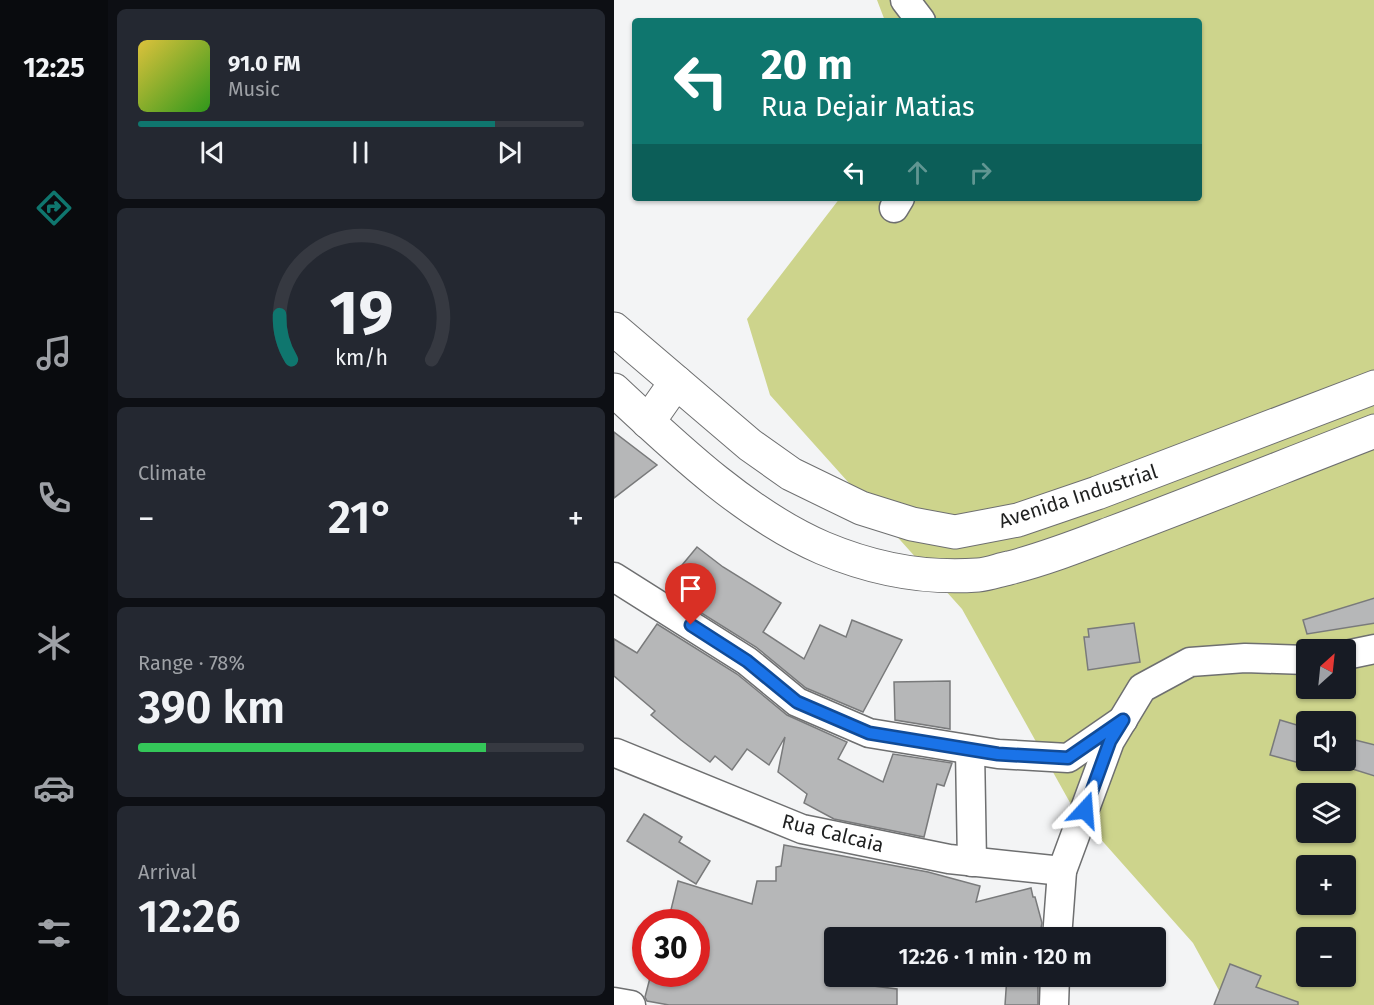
<!DOCTYPE html>
<meta charset="utf-8">
<style>
:root{--surface:#171b24;--page:#242831;--text:#f1f3f6;--muted:#9ea1a6;--line:#363941;--accent:#0f766e}
body{margin:0;font-family:"Fira Sans",sans-serif;background:var(--page);color:var(--text);height:100vh;display:flex;flex-direction:column;font-size:22px;white-space:nowrap}
*{box-sizing:border-box;margin:0}
p{font-size:20px;color:var(--muted)}
.icon{flex:none;width:33px;height:33px;fill:none;stroke:currentColor;stroke-width:2;stroke-linecap:round;stroke-linejoin:round}
.map{position:relative;flex:1;overflow:hidden}
.side{display:flex;flex-direction:column;gap:9px;padding:9px;background:#0d0f14;width:506px}
.side>*{flex:none}
.hud{position:absolute;left:18px;top:18px;width:570px;height:183px;border-radius:6px;box-shadow:0 2px 4px #0004;background:#0f766e;color:#fff;overflow:hidden}
.needle{width:39px;rotate:27deg}
.controls{position:absolute;left:682px;top:639px;display:grid;gap:12px}
.controls a{display:grid;place-items:center;width:60px;height:60px;border-radius:6px;background:var(--surface);box-shadow:0 2px 4px #0004;font-size:30px}
.speed{position:absolute;left:18px;top:909px;display:flex;gap:12px;font-size:30px;font-weight:700;text-align:center}
.speed>*{display:grid;place-content:center;width:78px;height:78px;border-radius:50%;background:var(--surface);box-shadow:0 2px 4px #0004;line-height:1}
.speed .limit{border:9px solid #d22;background:#fff;color:#111}
.pin{position:absolute;display:grid;place-items:center;width:51px;height:51px;color:#fff;margin:-62px -26px;border-radius:50% 50% 50% 0;rotate:-45deg;box-shadow:0 0 6px #0007}
.pin .icon{rotate:45deg}
.me{position:absolute;width:66px;margin:-33px;rotate:19deg;stroke-linejoin:round;filter:drop-shadow(0 0 4px #0008)}
.turn{display:flex;align-items:center;gap:21px;height:126px;padding:0 30px;font-size:27px}
.turn .icon{width:78px;height:78px;stroke-width:2.5}
.turn b{display:block;font-size:42px;line-height:51px}
.lanes{display:flex;align-items:center;height:57px;padding:0 30px;background:#0003;justify-content:center;gap:30px;direction:ltr}
.lanes .off{opacity:.35}
.big{font-size:45px;font-weight:600;line-height:1.1}
.side .card{flex:1;display:flex;flex-direction:column;justify-content:center;gap:9px;min-width:0;padding:0 21px;border-radius:9px;background:var(--page)}
.side .dial{align-items:center;gap:0}
.dial svg{height:156px;overflow:visible;fill:none;stroke:var(--line);stroke-width:7;stroke-linecap:round;text-anchor:middle}
.dial text{fill:var(--text);stroke:none}
.song{display:flex;align-items:center;gap:18px}
.cover{width:72px;height:72px;border-radius:9px;background:linear-gradient(135deg,hsl(50 70% 55%),hsl(110 70% 35%))}
.played{height:6px;border-radius:3px;background:linear-gradient(90deg,var(--accent) 80%,var(--line) 80%)}
.keys{display:flex;justify-content:space-around;direction:ltr}
.heat{display:flex;justify-content:space-between;align-items:center;font-size:33px;direction:ltr}
.charge{height:9px;border-radius:4px;background:linear-gradient(90deg,#34c759 78%,var(--line) 0)}
.trip{position:absolute;left:210px;top:927px;width:342px;height:60px;border-radius:6px;background:var(--surface);box-shadow:0 2px 4px #0004;font-weight:600;line-height:60px;text-align:center}
main{display:flex;flex:1;min-height:0}
.menu{display:flex;flex-direction:column;width:108px;justify-content:space-around;align-items:center;background:#090b0e;color:var(--muted)}
.menu .icon{width:42px;height:42px}
.menu .selected{color:var(--accent)}
.menu b{font-size:27px;color:var(--text)}
.map>svg:first-child{display:block}
.green{fill:#cdd48c;fill-rule:evenodd}
.building{fill:#b6b7b8;stroke:#797a7b;stroke-width:1.5}
.lines{fill:none;stroke-linecap:round;stroke-linejoin:round}
.street-casing{stroke:#6e6f70;stroke-width:31}
.secondary-casing{stroke:#6e6f70;stroke-width:35}
.primary-casing{stroke:#6e6f70;stroke-width:35}
.street{stroke:#fff;stroke-width:28}
.secondary{stroke:#fff;stroke-width:33}
.primary{stroke:#fff;stroke-width:33}
.route-casing{stroke:#114b97;stroke-width:15}
.route{stroke:#1a73e8;stroke-width:10}
.labels{text-anchor:middle;stroke-width:6;stroke-linejoin:round;paint-order:stroke}
.street-label{font-size:20px;fill:#1f2020;stroke:#fff}
</style>
<main>
<nav class="menu">
<b>12:25</b>
<svg class="icon selected" aria-label="directions" viewBox="0 0 24 24"><path d="M12 3l9 9-9 9-9-9zM9 14v-3h6M13 9l2 2-2 2"/></svg>
<svg class="icon" aria-label="music" viewBox="0 0 24 24"><path d="M9 18V5l10-2v13"/><circle cx="6" cy="18" r="3"/><circle cx="16" cy="16" r="3"/></svg>
<svg class="icon" aria-label="phone" viewBox="0 0 24 24"><path d="M5 4h4l2 5-3 2q2 4 5 5l2-3 5 2v4C11 20 4 13 5 4z"/></svg>
<svg class="icon" aria-label="climate" viewBox="0 0 24 24"><path d="M12 3v18M4 7l16 10M4 17L20 7"/></svg>
<svg class="icon" aria-label="car" viewBox="0 0 24 24"><path d="M5 17H2v-5l4-1 3-4h7l3 4 3 1v5h-3M9 17h6M6 11h13"/><circle cx="7" cy="17" r="2"/><circle cx="17" cy="17" r="2"/></svg>
<svg class="icon" aria-label="filters" viewBox="0 0 24 24"><path d="M4 7h16M4 17h16"/><circle cx="9" cy="7" r="2"/><circle cx="15" cy="17" r="2"/></svg>
</nav>
<section class="side">
<div class="card">
<div class="song"><i class="cover"></i><div><b>91.0 FM</b><p>Music</p></div></div>
<div class="played"></div>
<div class="keys"><svg class="icon" aria-label="previous" viewBox="0 0 24 24"><path d="M18 5L8 12l10 7zM5 5v14"/></svg><svg class="icon" aria-label="pause" viewBox="0 0 24 24"><path d="M8 5v14M16 5v14"/></svg><svg class="icon" aria-label="next" viewBox="0 0 24 24"><path d="M6 5l10 7-10 7zM19 5v14"/></svg></div>
</div>
<div class="card dial"><svg viewBox="0 0 100 80">
<path d="M14 69A42 42 0 1 1 86 69"/>
<path d="M14 69A42 42 0 0 1 8 46" stroke="#0f766e"/>
<text x="50" y="56" font-size="32" font-weight="700">19</text>
<text x="50" y="72" font-size="11">km/h</text>
</svg></div>
<div class="card"><p>Climate</p>
<div class="heat"><a>−</a><b class="big">21°</b><a>+</a></div>
</div>
<div class="card"><p>Range · 78%</p><b class="big">390 km</b><div class="charge"></div></div>
<div class="card"><p>Arrival</p><b class="big">12:26</b></div>
</section>
<div class="map">
<svg width="761" height="1005" viewBox="0 0 761 1005">
<rect width="100%" height="100%" fill="#f3f4f5"/>
<path class="green" d="M263,0h497v1005h-147l-34,-62 -120,-135 -111,-199 -192,-214 -23,-76 93,-121h359v-177h-314zM693,650h39v38h-39zM693,722h39v38h-39zM693,794h39v38h-39zM693,866h39v38h-39zM693,938h39v38h-39z"/>
<g class="building">
<polygon points="0,432 43,465 0,498"/>
<polygon points="83,547 109,567 167,603 149,632 190,659 206,625 232,637 238,620 288,640 249,712 192,688 142,647 57,594 71,576 64,570"/>
<polygon points="761,598 761,623 693,634 689,620"/>
<polygon points="520,623 526,662 474,670 470,637 475,637 474,629"/>
<polygon points="43,624 123,674 173,715 233,742 224,759 269,782 279,754 338,763 330,786 323,784 310,837 220,819 190,803 193,794 164,772 171,737 155,765 133,749 118,770 101,756 96,762 67,740 37,715 41,711 0,676 0,639 23,653"/>
<polygon points="336,681 336,729 281,720 280,682"/>
<polygon points="666,720 693,728 693,765 656,755"/>
<polygon points="741,740 761,745 761,776 732,767"/>
<polygon points="30,814 68,837 65,842 96,861 82,884 13,841"/>
<polygon points="170,845 314,872 366,886 362,902 417,888 419,897 421,897 428,923 427,928 391,938 220,938 220,981 283,989 283,1005 55,1005 33,1001 31,997 37,974 82,974 82,922 54,922 64,881 138,904 143,881 162,881 162,867 167,866"/>
<polygon points="616,964 647,976 642,987 684,1002 684,1005 600,1005"/>
<polygon points="393,976 424,976 424,1005 391,1005"/>
</g>
<g class="lines">
<defs>
<g id="street">
<polyline points="291,0 307,21"/>
<polyline points="280,208 286,198"/>
<polyline points="0,577 133,661 183,702 255,733 384,754 454,758 509,720"/>
<polyline points="732,655 761,649"/>
<polyline points="356,750 358,862"/>
<polyline points="2,753 188,829 335,859 448,871"/>
<polyline points="443,938 448,871 496,741 528,688 576,662 631,658 693,660"/>
<polyline points="0,1002 17,1005"/>
<polyline points="440,1005 441,976"/>
</g>
<path id="secondary" d="M0,390c61,57 132,125 209,158 50,21 102,31 155,27 11,-1 21,-5 31,-7 36,-9 69,-22 103,-35 88,-33 175,-68 263,-102"/>
<g id="primary">
<polyline points="0,329 136,445 177,474 247,508 298,524 341,532 404,520 483,493 761,387"/>
<polyline points="34,422 62,382"/>
</g>
</defs>
<use href="#street" class="street-casing"/>
<use href="#secondary" class="secondary-casing"/>
<use href="#primary" class="primary-casing"/>
<use href="#street" class="street"/>
<use href="#secondary" class="secondary"/>
<use href="#primary" class="primary"/>
</g>
<g class="lines">
<defs>
<polyline id="route" points="77,625 133,661 183,702 255,733 384,754 454,758 509,720 496,741 471,810"/>
</defs>
<use href="#route" class="route-casing"/>
<use href="#route" class="route"/>
</g>
<g class="labels">
<g class="street-label">
<text transform="translate(464 496) rotate(-18)" y="7">Avenida Industrial</text>
<text transform="translate(219 833) rotate(14)" y="7">Rua Calcaia</text>
</g>
</g>
</svg>
<div class="controls">
<a><svg class="needle" viewBox="-14 -14 28 28"><path d="M0-13l5 13h-10z" fill="#e53935"/><path d="M0 13l5-13h-10z" fill="#9ea1a6"/></svg></a>
<a><svg class="icon" aria-label="sound" viewBox="0 0 24 24"><path d="M4 9h4l5-4v14l-5-4H4zM17 9q2 3 0 6"/></svg></a>
<a><svg class="icon" aria-label="layers" viewBox="0 0 24 24"><path d="M12 4l9 5-9 5-9-5zM3 14l9 5 9-5"/></svg></a>
<a>+</a>
<a>−</a>
</div>
<div class="speed"><div class="limit">30</div></div>
<div class="pin" style="left:77px;top:625px;background:#d93025"><svg class="icon" aria-label="arrive" viewBox="0 0 24 24"><path d="M6 21V4h12l-3 4 3 4H6"/></svg></div>
<svg class="me" style="left:471px;top:810px" viewBox="-20 -20 40 40"><path d="M0-17L14 15 0 8-14 15z" fill="#1a73e8" stroke="#fff" stroke-width="4"/></svg>
<div class="trip">12:26 · 1 min · 120 m</div>
<div class="hud">
<div class="turn"><svg class="icon" aria-label="left" viewBox="0 0 24 24"><path d="M17 20v-9H6M10 6l-5 5 5 5"/></svg><div><b>20 m</b>Rua Dejair Matias</div></div>
<div class="lanes"><svg class="icon" aria-label="left" viewBox="0 0 24 24"><path d="M17 20v-9H6M10 6l-5 5 5 5"/></svg><svg class="icon off" aria-label="ahead" viewBox="0 0 24 24"><path d="M12 20V5M6 11l6-6 6 6"/></svg><svg class="icon off" aria-label="right" viewBox="0 0 24 24"><path d="M7 20v-9h11M14 6l5 5-5 5"/></svg></div>
</div>
</div>
</main>
